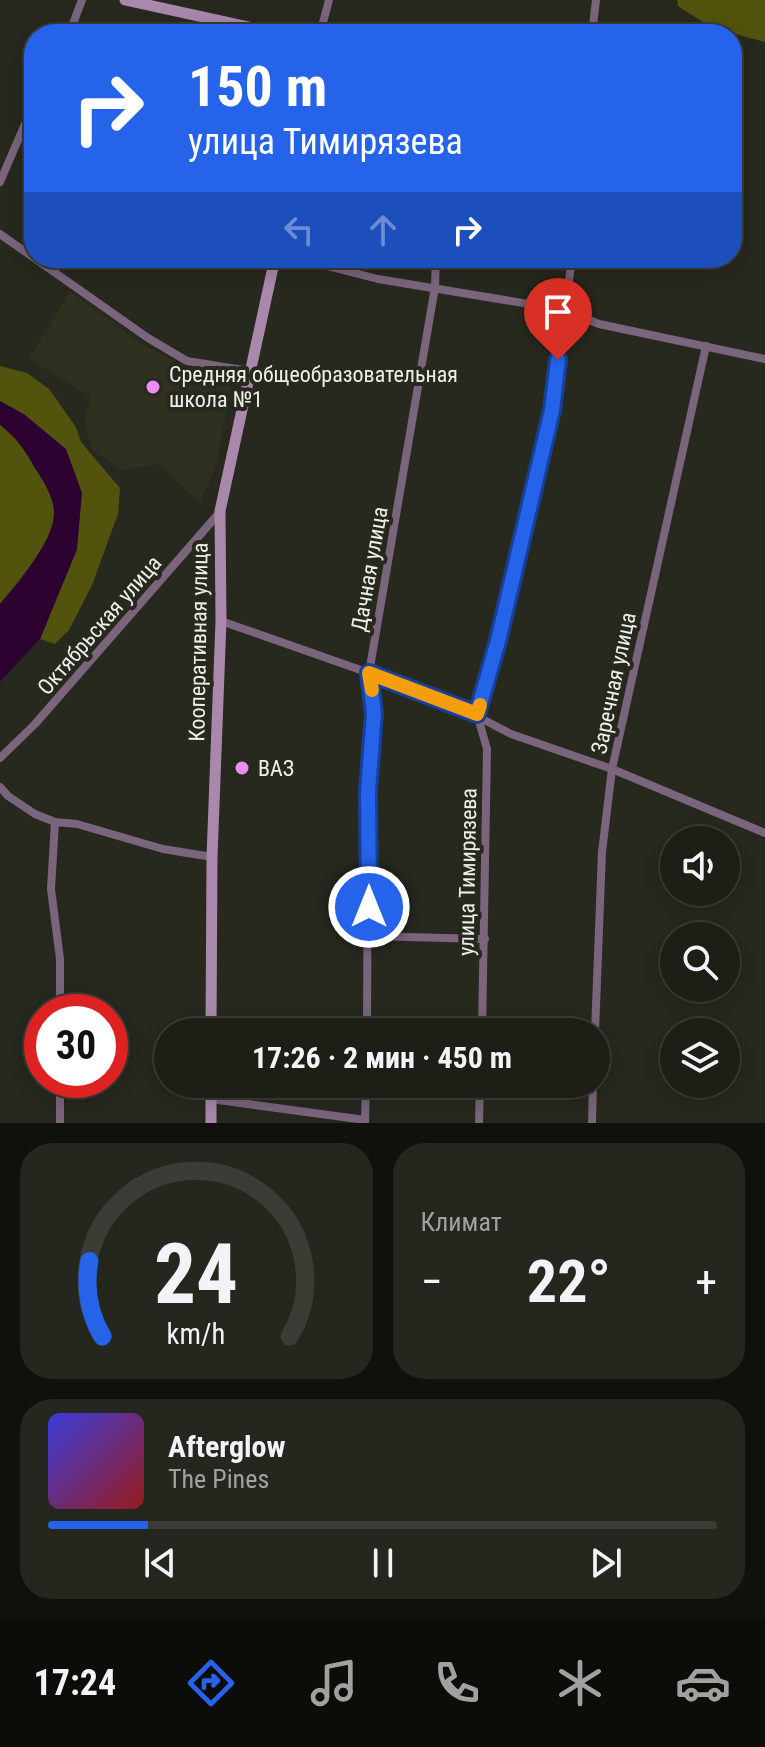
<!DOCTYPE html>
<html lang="ru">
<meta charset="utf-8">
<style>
:root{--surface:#1d1e16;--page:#25271f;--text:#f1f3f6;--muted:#a0a2a1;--line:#3b3c35;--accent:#2563eb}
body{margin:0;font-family:"Roboto Condensed",sans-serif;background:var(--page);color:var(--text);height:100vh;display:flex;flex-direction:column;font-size:30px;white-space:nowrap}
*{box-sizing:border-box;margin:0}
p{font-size:26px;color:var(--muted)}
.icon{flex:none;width:44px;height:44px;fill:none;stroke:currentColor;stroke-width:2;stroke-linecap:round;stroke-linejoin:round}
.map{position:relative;height:1123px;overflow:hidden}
.details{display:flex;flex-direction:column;gap:20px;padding:20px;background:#10100c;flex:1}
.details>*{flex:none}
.banner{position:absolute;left:24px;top:24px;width:718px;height:244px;border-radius:32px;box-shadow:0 4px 20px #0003,0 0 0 2px var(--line);background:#2563eb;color:#fff;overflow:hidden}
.tools{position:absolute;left:660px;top:826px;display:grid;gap:16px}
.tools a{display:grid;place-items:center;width:80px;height:80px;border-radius:50%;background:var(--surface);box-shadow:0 4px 20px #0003,0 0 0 2px var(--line);font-size:40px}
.speed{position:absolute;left:24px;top:994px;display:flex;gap:16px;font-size:40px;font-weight:700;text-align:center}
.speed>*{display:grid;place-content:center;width:104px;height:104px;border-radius:50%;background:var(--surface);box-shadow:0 4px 20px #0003,0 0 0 2px var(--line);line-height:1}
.speed .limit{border:12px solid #d22;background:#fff;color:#111}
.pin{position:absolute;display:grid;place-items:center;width:68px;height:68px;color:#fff;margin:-82px -34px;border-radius:50% 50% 50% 0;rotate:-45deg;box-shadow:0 0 8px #0007}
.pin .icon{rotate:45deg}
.me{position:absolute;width:88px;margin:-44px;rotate:0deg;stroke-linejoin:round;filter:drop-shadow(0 0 6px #0008)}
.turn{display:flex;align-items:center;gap:28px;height:168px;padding:0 32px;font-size:36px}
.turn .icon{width:104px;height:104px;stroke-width:2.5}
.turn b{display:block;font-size:56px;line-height:68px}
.lanes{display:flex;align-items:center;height:76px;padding:0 32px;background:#0003;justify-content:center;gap:40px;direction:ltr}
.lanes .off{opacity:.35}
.big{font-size:60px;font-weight:700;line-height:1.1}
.details .widget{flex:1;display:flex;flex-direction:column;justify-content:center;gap:12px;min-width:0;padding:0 28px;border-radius:32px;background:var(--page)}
.details .dial{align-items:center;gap:0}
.dial svg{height:208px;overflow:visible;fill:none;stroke:var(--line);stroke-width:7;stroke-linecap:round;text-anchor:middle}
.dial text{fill:var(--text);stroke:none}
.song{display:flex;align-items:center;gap:24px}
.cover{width:96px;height:96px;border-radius:12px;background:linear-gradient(135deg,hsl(240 70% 55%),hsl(0 70% 35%))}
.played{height:8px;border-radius:4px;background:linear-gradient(90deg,var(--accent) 15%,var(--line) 15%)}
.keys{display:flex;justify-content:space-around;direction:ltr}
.heat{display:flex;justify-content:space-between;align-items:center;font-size:44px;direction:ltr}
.details .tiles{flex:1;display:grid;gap:20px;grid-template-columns:1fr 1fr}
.widget:last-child{grid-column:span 2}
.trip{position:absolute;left:154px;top:1018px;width:456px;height:80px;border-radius:40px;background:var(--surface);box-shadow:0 4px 20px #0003,0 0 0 2px var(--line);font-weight:700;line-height:80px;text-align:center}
.menu{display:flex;height:128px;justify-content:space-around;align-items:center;background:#0c0c09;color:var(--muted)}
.menu .icon{width:56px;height:56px}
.menu .on{color:var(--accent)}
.menu b{font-size:36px;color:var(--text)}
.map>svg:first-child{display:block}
.built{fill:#2f3020}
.green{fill:#52530c}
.water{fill:#2c0230}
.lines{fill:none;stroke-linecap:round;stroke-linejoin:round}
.street{stroke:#7a657c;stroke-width:8}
.secondary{stroke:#aa88ac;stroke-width:11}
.route-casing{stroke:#184099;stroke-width:20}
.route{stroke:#2563eb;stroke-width:14}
.slow{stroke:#f59e0b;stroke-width:14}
.poi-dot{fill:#ee8bf7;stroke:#27281e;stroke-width:3}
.labels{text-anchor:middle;stroke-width:8;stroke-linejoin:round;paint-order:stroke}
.poi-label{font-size:22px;fill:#efefe9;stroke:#27281e;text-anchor:start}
.street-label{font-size:22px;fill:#efefe9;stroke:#27281e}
</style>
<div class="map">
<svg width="765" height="1123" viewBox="0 0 765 1123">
<rect width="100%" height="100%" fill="#27281e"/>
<polygon class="built" points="70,292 140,343 187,368 233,376 216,466 200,503 158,464 123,470 93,451 84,422 91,397 29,359"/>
<g class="green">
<polygon points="677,0 765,0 765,42 712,28 678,6"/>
<polygon points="0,366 27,373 49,389 76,427 81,442 120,488 118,514 92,585 69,630 55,644 40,639 77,549 25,415 0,401"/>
<path d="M0,425c17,13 25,25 35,43 8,12 20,31 19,46 0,27 -37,70 -54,90z"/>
</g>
<path class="water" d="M0,401l25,14 41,34 16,44 -5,56 -37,90 -40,43v-78c17,-20 54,-63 54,-90 1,-15 -11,-34 -19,-46 -10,-18 -18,-30 -35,-43z"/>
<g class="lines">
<g class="street">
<polyline points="69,34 82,0"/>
<polyline points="320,34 329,0"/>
<polyline points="592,34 596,0"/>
<polyline points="0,182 34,103"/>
<polyline points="0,234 148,338 187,361 249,371"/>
<polyline points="296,258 378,279 565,310 599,324 765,359"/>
<polyline points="221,621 446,700 511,734 612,769 765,833"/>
<polyline points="0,758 35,724 220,512"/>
<polyline points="0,787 8,796 35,814 55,822 77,824 163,849 212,857"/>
<polyline points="55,822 51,889 60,959 60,1012"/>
<polyline points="369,936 485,939"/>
<polyline points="367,1032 368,791 374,713 369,673 435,287 436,258"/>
<polyline points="482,1032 487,749 477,714 498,641 552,410 572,258"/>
<polyline points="595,1032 602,852 612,769 706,346"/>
<polyline points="211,1099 365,1120"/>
<polyline points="365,1122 366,1084"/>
<polyline points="60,1123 60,1080"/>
<polyline points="479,1123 480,1084"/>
<polyline points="592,1123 593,1084"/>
</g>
<g class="secondary">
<polyline points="125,0 280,34"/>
<polyline points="211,1032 212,857 221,621 220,511 275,258"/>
<polyline points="211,1084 211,1123"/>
</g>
</g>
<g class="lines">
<defs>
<polyline id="route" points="369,907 368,791 374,713 369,673 477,714 498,641 552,410 558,360"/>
</defs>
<use href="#route" class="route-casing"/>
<use href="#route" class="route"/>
<polyline class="slow" points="372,690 369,673 477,714 480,705"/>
</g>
<g class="poi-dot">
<circle cx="153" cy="387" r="8"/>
<circle cx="242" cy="768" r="8"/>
</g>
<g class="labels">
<g class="poi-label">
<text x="169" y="382">Средняя общеобразовательная<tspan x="169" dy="25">школа №1</tspan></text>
<text x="258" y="776">ВАЗ</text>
</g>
<g class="street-label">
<text transform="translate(369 569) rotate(-80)" y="8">Дачная улица</text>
<text transform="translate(99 625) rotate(-49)" y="8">Октябрьская улица</text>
<text transform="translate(198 642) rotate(-89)" y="8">Кооперативная улица</text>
<text transform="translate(613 683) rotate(-78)" y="8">Заречная улица</text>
<text transform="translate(467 872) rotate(-89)" y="8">улица Тимирязева</text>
</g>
</g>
</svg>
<div class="tools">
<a><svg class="icon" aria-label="sound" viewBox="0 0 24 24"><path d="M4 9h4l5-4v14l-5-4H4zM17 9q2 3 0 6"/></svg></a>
<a><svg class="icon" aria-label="search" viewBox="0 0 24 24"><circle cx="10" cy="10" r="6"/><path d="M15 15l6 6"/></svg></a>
<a><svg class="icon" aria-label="layers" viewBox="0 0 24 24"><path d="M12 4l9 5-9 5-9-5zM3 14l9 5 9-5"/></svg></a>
</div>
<div class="speed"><div class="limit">30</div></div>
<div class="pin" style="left:558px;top:360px;background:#d93025"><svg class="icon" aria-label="arrive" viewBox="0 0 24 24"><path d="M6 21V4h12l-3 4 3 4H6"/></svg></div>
<svg class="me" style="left:369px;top:907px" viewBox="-20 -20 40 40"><circle r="17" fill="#2563eb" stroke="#fff" stroke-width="3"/><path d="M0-11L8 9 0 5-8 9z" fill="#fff"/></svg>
<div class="trip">17:26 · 2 мин · 450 m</div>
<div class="banner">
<div class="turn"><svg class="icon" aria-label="right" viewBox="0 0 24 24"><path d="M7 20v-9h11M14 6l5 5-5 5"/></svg><div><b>150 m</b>улица Тимирязева</div></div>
<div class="lanes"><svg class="icon off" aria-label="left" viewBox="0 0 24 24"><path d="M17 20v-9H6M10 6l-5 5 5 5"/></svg><svg class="icon off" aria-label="ahead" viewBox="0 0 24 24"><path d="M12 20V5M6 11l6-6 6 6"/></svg><svg class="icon" aria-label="right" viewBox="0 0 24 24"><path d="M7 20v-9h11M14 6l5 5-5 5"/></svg></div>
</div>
</div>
<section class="details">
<div class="tiles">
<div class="widget dial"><svg viewBox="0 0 100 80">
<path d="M14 69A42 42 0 1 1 86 69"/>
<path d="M14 69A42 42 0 0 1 9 40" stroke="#2563eb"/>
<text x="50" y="56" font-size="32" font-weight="700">24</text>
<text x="50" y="72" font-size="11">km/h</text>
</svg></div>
<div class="widget"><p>Климат</p>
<div class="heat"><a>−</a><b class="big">22°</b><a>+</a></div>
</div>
<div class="widget">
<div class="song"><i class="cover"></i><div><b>Afterglow</b><p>The Pines</p></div></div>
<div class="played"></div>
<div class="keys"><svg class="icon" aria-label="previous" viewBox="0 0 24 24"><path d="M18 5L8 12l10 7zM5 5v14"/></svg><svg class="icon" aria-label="pause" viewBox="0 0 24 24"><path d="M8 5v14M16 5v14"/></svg><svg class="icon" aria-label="next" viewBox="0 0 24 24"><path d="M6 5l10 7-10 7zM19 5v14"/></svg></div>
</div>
</div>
</section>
<nav class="menu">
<b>17:24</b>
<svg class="icon on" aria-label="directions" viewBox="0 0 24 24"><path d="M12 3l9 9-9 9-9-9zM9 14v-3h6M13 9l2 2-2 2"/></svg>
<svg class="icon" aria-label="music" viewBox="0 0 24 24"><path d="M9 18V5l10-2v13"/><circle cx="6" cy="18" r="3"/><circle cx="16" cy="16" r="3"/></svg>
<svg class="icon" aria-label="phone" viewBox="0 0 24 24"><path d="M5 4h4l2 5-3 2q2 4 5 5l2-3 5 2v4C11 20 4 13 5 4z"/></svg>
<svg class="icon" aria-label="climate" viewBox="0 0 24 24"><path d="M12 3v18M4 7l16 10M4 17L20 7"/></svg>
<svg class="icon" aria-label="car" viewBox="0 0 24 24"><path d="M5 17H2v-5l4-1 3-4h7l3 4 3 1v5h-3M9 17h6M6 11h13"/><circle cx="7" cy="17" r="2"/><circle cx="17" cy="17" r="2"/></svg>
</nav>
